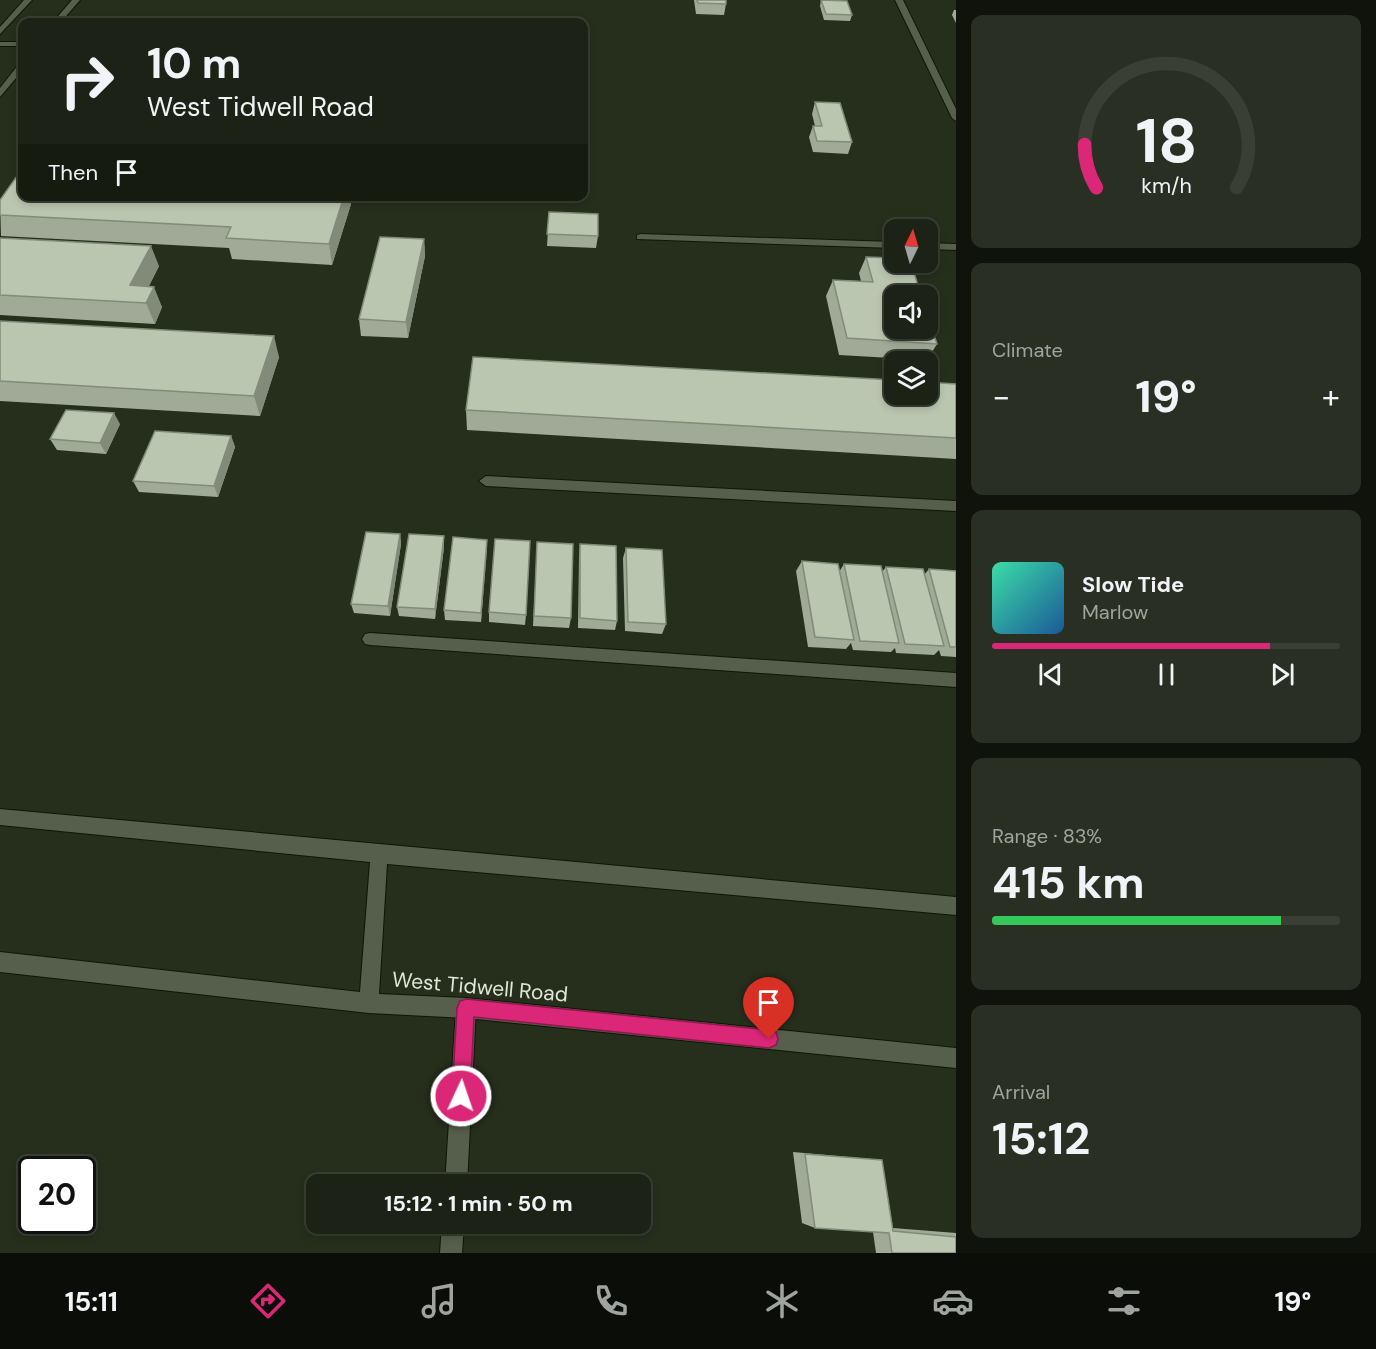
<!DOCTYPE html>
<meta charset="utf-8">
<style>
:root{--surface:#1c2215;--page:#292f22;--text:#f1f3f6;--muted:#a0a4a0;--line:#3a3f34;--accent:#db2777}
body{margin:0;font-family:"DM Sans",sans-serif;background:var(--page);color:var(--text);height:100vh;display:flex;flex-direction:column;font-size:22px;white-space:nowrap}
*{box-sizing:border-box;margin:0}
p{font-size:20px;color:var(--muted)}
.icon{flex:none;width:33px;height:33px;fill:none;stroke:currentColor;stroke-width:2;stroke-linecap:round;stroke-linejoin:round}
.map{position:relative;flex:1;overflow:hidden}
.drawer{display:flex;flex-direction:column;gap:15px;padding:15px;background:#0f130c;width:420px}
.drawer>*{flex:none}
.hud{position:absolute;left:18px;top:18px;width:570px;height:183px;border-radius:12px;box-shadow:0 3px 9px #0003,0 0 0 2px var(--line);background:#1c2215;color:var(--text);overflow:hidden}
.needle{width:39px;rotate:5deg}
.buttons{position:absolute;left:884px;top:219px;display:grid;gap:12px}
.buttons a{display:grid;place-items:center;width:54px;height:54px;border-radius:12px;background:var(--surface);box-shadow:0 3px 9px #0003,0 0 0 2px var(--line);font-size:30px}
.speed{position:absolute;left:18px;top:1156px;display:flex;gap:12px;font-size:30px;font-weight:700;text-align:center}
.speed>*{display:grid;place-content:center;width:78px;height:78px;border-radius:50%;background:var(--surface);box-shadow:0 3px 9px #0003,0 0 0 2px var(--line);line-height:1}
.speed .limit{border:3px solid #111;border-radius:9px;background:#fff;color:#111}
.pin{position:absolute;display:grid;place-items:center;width:51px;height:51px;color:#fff;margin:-62px -26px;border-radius:50% 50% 50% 0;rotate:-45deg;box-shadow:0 0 6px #0007}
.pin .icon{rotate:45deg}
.me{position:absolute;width:66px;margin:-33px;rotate:3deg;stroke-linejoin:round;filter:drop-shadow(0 0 4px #0008)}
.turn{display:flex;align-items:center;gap:21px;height:126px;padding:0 30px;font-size:27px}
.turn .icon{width:78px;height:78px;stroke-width:2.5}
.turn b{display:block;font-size:42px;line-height:51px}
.then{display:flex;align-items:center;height:57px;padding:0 30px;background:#0003;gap:12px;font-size:22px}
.big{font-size:45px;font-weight:700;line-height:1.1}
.drawer .card{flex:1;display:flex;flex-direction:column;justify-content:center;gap:9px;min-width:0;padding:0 21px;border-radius:12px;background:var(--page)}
.drawer .dial{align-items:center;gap:0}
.dial svg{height:156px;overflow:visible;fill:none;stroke:var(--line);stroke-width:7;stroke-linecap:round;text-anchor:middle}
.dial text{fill:var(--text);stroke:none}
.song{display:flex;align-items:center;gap:18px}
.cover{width:72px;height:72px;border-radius:9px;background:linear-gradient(135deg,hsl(160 70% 55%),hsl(210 70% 35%))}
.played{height:6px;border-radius:3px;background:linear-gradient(90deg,var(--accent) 80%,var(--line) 80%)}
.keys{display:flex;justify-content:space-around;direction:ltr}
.heat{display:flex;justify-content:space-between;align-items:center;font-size:33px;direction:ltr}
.charge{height:9px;border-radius:4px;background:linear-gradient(90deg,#34c759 83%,var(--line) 0)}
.trip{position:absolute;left:306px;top:1174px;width:345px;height:60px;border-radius:12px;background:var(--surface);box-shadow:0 3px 9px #0003,0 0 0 2px var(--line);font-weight:700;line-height:60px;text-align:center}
.tab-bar{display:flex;height:96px;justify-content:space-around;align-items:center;background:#0b0e08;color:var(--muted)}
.tab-bar .icon{width:42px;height:42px}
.tab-bar .selected{color:var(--accent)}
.tab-bar b{font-size:27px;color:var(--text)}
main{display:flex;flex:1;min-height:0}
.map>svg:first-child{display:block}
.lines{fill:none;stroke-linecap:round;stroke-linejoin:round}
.lane-casing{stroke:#0f1606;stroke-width:2}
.secondary-casing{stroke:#0f1606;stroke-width:2}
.lane{fill:#555f4b;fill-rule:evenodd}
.secondary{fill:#555f4b;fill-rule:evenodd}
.wall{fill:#a0aa96}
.shaded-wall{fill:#828b7a}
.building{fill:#bac6af;stroke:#828b7a;stroke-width:1.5}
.route{fill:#db2777;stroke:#8e194d;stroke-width:1.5}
.labels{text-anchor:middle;stroke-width:6;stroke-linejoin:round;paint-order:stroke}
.near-street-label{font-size:21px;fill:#e0e6da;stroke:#262e1c}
</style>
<main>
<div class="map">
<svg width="956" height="1253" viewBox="0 0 956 1253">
<rect width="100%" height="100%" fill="#262e1c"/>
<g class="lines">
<defs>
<g id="lane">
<polygon points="641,234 894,242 894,248 637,239 637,235"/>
<polygon points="927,243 956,244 956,250 927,249"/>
<polygon points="486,476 956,501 956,511 486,486 479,481"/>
<polygon points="370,633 956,673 956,687 370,645 365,644 362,639 365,634"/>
<polygon points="466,998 473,1001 476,1008 467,1185 445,1185 456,1008 459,1001"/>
<polygon points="442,1224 464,1224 462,1253 440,1253"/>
</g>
<g id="secondary">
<polygon points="24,0 32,0 0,34 0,27"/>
<polygon points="72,0 80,0 61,22 53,22"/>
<polygon points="895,0 903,0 956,109 956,121 952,118"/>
<rect x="0" y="42" width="22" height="4"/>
<polygon points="19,64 22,64 22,71 0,97 0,88"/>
<polygon points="0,809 956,897 956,915 387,864 379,994 466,998 956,1048 956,1068 466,1018 369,1013 0,972 0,952 360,992 370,862 0,825"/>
</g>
</defs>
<use href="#lane" class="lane-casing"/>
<use href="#secondary" class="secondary-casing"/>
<use href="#lane" class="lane"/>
<use href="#secondary" class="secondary"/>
</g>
<g class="wall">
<polygon points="694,0 726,0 726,4 724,15 696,14"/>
<polygon points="821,0 852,15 850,21 824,20 820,6"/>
<polygon points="954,10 956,10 956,23 952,15"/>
<polygon points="815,102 852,142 848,154 813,152 809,137 813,126 815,126 812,114"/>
<polygon points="0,200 351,204 332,265 232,259 229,248 1,236"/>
<polygon points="549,212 598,236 596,248 547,246"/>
<polygon points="0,238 159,266 149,286 162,307 155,324 0,315"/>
<polygon points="424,239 425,256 408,338 361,336 359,319"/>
<polygon points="866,257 937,344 927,360 839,355 826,296 833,280 861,281 859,273"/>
<polygon points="0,321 279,357 260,416 0,401"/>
<polygon points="956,384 956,459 467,430 466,410"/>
<polygon points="120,424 106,454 57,450 50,439"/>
<polygon points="231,436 235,447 218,497 139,492 133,481"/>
<polygon points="400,534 401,544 390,616 354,613 351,604"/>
<polygon points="444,536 444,547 435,619 399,616 397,607"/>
<polygon points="487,540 481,622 445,620 444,610"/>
<polygon points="537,542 571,618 569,628 533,626"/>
<polygon points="580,544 617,621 615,630 578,628 579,555"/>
<polygon points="626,548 666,624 662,634 625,631 623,558"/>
<polygon points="802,561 839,572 844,564 882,572 886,567 924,575 929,569 956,571 956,657 941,656 939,650 934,655 896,653 895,648 891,652 853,650 851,643 846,649 808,647 796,571"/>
<polygon points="489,612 526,615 525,625 489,622"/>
<polygon points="793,1152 882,1160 893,1228 956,1233 956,1253 876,1253 873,1232 815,1228 802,1223"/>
</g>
<g class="shaded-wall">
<polygon points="344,196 350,196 351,204 332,265 329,244"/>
<polygon points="424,239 425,256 408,338 406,322"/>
<polygon points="151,246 159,266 140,303 130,285"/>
<polygon points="154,287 162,307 155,324 146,303"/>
<polygon points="274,336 279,357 260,416 254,396"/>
<polygon points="114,413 120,424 106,454 100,443"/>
<polygon points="231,436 235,447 218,497 214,486"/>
<polygon points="400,534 401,544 390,616 388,606"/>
<polygon points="444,536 444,547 435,619 435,609"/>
<polygon points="487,540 487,550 481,622 481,613"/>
</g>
<g class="building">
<polygon points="697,0 726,0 726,4 698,3"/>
<polygon points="821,0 847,1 852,15 826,14"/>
<polygon points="815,102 840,103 852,142 817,141 813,126 822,126"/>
<polygon points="22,169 22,196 344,196 329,244 226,238 231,227 0,215 0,200"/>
<polygon points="549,212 598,214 598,236 547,234"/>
<polygon points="380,237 424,239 406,322 359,319"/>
<polygon points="0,238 151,246 130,285 154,287 146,303 0,295"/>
<polygon points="866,257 894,258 894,262 911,262 921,296 894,296 894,328 927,328 927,313 937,344 847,338 833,280 873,282"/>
<polygon points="0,321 274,336 254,396 0,381"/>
<polygon points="473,357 894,380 894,394 927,394 927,382 956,384 956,438 466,410"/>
<polygon points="66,410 114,413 100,443 50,439"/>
<polygon points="155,431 231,436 214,486 133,481"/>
<polygon points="366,532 400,534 388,606 351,604"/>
<polygon points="409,534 444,536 435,609 397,607"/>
<polygon points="453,537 487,540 481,613 444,610"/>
<polygon points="495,539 530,541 526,615 489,612"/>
<polygon points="537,542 573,544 571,618 534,616"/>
<polygon points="580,544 616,546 617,621 580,618"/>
<polygon points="626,548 662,550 666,624 628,622"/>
<polygon points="802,561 838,564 854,640 815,637"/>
<polygon points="844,564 881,566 899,643 860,641"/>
<polygon points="886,567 923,569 944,646 905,644"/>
<polygon points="929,569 956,571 956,647 950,647"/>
<polygon points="805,1154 882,1160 893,1231 956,1237 956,1253 892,1253 889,1233 815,1228"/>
</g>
<polygon class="route" points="466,999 769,1030 776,1032 778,1039 776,1045 769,1048 474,1017 470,1096 468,1103 461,1106 454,1103 452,1096 457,1008 460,1001"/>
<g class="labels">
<g class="near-street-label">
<text transform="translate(480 987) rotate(5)" y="7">West Tidwell Road</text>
</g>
</g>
</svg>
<div class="buttons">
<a><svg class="needle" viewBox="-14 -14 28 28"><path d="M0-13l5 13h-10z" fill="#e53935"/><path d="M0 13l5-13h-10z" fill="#a0a4a0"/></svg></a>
<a><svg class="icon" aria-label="sound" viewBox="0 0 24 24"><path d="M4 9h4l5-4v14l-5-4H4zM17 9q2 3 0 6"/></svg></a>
<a><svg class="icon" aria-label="layers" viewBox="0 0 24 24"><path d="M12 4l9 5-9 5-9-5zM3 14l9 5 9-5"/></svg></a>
</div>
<div class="speed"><div class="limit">20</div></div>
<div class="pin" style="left:769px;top:1039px;background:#d93025"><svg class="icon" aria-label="arrive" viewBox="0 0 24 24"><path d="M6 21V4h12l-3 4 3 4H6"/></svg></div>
<svg class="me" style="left:461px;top:1096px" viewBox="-20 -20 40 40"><circle r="17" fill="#db2777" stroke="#fff" stroke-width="3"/><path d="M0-11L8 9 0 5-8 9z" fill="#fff"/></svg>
<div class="trip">15:12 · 1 min · 50 m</div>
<div class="hud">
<div class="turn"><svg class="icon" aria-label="right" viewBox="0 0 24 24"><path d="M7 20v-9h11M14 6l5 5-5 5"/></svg><div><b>10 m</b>West Tidwell Road</div></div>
<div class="then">Then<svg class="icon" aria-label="arrive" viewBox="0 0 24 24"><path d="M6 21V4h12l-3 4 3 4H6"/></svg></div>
</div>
</div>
<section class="drawer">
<div class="card dial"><svg viewBox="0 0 100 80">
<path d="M14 69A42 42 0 1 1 86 69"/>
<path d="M14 69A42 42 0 0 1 8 47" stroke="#db2777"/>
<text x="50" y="56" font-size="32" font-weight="700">18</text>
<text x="50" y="72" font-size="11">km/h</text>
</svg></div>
<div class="card"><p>Climate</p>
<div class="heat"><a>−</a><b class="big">19°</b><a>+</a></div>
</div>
<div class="card">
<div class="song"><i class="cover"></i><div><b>Slow Tide</b><p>Marlow</p></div></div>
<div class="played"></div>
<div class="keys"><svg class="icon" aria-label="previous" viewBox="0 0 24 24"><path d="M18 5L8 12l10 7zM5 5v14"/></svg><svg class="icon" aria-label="pause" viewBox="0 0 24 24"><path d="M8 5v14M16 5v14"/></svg><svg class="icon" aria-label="next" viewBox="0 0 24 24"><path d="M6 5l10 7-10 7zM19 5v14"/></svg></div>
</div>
<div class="card"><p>Range · 83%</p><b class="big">415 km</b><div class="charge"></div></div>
<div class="card"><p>Arrival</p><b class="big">15:12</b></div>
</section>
</main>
<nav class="tab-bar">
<b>15:11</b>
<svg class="icon selected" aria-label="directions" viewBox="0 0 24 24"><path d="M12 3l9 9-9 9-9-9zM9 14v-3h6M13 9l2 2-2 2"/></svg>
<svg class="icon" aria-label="music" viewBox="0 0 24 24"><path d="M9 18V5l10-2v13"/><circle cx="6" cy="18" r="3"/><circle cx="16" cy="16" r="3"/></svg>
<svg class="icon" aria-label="phone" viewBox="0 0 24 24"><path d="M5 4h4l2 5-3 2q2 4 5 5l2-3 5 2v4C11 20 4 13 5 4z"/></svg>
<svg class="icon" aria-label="climate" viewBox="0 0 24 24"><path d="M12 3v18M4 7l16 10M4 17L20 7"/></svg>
<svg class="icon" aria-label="car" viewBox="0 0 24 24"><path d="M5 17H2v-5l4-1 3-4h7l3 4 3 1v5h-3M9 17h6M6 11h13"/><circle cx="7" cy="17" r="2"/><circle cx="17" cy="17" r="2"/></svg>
<svg class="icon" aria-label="filters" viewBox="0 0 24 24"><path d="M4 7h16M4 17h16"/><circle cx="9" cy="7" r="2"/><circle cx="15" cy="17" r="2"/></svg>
<b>19°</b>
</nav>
